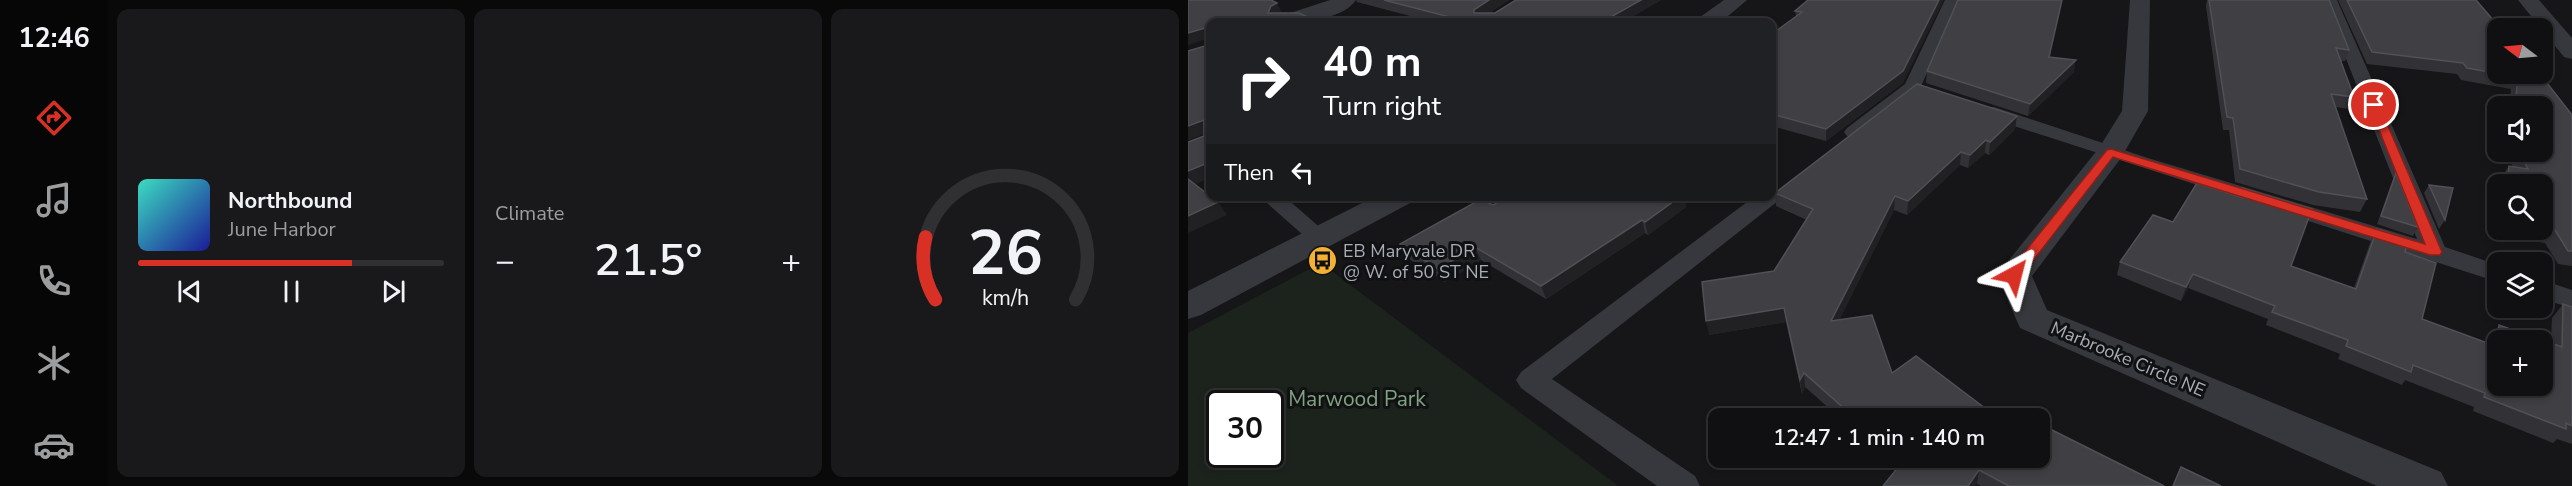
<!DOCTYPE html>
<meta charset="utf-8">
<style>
:root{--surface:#101012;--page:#19191b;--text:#f1f3f6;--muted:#9c9d9f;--line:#303032;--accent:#d93025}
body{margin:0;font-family:"Nunito Sans",sans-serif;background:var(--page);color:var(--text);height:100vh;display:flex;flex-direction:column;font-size:22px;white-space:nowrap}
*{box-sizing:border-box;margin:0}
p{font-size:20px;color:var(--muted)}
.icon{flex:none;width:33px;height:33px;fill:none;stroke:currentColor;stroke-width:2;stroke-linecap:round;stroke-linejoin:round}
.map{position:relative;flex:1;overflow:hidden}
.side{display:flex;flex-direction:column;gap:9px;padding:9px;background:#09090a;width:1080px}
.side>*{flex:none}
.top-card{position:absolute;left:18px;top:18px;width:570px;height:183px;border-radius:12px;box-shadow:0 3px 9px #0003,0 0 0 2px var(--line);background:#202124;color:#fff;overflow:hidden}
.needle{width:39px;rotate:286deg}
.buttons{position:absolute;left:1299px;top:18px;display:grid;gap:12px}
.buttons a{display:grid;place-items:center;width:66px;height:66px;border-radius:12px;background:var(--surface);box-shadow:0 3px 9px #0003,0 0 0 2px var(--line);font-size:30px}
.speed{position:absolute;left:18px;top:390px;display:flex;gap:12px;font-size:30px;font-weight:700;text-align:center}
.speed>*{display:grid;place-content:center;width:78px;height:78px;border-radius:50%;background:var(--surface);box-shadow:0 3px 9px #0003,0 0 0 2px var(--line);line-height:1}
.speed .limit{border:3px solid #111;border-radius:9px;background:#fff;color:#111}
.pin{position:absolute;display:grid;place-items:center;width:51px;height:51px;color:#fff;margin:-26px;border:3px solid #fff;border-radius:50%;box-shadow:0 2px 6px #0007}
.me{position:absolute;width:66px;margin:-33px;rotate:38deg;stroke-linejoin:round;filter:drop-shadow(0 0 4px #0008)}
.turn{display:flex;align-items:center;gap:21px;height:126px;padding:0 18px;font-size:27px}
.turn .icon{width:78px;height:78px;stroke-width:2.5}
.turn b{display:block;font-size:42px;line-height:51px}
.then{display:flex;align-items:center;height:57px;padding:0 18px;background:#0003;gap:12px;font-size:22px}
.big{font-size:45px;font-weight:600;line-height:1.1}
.side .tile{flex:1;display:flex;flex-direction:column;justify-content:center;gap:9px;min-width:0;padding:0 21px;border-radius:12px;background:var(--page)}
.side .dial{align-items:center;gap:0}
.dial svg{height:156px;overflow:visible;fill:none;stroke:var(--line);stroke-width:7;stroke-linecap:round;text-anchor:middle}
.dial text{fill:var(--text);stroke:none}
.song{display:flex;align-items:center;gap:18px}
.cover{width:72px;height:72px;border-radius:9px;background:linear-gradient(135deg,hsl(170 70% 55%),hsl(240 70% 35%))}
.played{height:6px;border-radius:3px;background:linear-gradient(90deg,var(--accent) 70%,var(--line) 70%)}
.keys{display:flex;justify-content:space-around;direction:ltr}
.heat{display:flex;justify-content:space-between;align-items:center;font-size:33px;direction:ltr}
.side .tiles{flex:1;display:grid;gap:9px;grid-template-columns:repeat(3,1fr)}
.trip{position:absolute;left:520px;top:408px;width:342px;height:60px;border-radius:12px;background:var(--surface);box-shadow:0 3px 9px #0003,0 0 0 2px var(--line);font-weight:600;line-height:60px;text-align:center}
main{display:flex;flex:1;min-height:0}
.tabs{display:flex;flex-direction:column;width:108px;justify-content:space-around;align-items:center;background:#060607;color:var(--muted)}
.tabs .icon{width:42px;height:42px}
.tabs .on{color:var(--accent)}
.tabs b{font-size:27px;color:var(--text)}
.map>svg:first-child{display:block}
.green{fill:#1c231d;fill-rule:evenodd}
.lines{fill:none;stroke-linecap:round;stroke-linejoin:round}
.service{fill:#37383d;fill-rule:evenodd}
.minor{fill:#37383d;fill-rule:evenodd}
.wall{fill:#323236;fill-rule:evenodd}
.shaded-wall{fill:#212124}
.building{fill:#3f3f44;stroke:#4f5156;stroke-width:1.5}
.route{fill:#d93025;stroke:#8d1f18;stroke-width:1.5}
.labels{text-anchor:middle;stroke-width:6;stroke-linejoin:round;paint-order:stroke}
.poi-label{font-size:18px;fill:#a8adb8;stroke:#111113;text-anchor:start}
.street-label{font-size:18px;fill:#a8adb8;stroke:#111113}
.near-park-label{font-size:21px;fill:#7fa381;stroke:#111113}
</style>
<main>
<nav class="tabs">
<b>12:46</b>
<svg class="icon on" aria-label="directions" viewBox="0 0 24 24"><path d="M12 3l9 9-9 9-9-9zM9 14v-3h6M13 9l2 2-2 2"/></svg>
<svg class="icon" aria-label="music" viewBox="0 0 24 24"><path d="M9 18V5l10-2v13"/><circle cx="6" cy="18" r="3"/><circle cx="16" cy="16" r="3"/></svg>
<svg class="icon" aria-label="phone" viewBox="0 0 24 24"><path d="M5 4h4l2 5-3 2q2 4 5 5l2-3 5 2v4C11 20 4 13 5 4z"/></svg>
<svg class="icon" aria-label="climate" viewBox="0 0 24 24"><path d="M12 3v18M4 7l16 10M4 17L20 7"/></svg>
<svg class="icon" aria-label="car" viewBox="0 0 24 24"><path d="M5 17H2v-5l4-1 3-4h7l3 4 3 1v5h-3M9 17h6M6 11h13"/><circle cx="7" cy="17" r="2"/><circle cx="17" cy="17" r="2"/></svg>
</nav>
<section class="side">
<div class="tiles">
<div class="tile">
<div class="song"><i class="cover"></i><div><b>Northbound</b><p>June Harbor</p></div></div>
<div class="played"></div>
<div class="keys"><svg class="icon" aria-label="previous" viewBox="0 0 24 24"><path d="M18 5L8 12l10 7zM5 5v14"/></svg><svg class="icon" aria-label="pause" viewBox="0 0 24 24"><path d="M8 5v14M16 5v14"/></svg><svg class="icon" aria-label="next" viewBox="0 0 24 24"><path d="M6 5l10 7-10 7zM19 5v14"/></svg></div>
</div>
<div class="tile"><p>Climate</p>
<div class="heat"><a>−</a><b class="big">21.5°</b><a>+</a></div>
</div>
<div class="tile dial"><svg viewBox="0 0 100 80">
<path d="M14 69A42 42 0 1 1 86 69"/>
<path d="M14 69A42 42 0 0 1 9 37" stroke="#d93025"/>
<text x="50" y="56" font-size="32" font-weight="700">26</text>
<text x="50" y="72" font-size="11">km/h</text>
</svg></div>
</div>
</section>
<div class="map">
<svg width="1384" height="486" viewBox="0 0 1384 486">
<rect width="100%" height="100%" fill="#161618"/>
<path class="green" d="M133,263l297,223h-430v-153zM32,404h50v50h-50z"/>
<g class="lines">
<g class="service">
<polygon points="757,0 771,0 731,91 673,136 659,136 656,132 659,128 717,84"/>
<polygon points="1135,0 1149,0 1257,247 1310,265 1310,282 792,115 789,111 792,107 806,107 960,158 1229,239"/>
<polygon points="584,190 590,191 593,196 590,201 364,379 507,476 512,486 469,486 333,388 328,380 333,372 567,196 584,196"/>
<polygon points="71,196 96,196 144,238 140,243 132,246 124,243"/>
<polygon points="1354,280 1384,290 1384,308 1354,299"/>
</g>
<g class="minor">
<path d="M142,0h26c-13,20 -59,24 -81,22l3,-5z"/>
<polygon points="536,0 559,0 533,22 510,22 512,17"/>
<polygon points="942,0 962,0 960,111 933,158 844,276 859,310 1253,472 1260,486 1189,486 832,328 809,275 911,148 934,111"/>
<polygon points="1330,0 1351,0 1384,38 1384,59 1376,57"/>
<polygon points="188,196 228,196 224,202 13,315 0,319 0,291"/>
</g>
</g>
<g class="wall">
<polygon points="168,0 321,0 301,13 307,13 328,0 473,0 435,22 245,22 169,2"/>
<polygon points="620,0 715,83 638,141 584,126 584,34 608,16 607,11"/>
<polygon points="1019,0 1141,0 1161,50 1157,61 1153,61 1166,97 1161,109 1148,107 1179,199 1172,212 1125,205 1047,182 1041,130 1035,130 1018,6"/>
<polygon points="1150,0 1288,0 1310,74 1352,74 1384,115 1384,266 1370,264 1357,243 1306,236 1310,204 1310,230 1354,230 1354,184 1312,184 1312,179 1321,166 1325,167 1317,152 1354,152 1354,106 1321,106 1323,89 1273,80 1269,74 1179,64"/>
<polygon points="862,57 886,72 840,116 738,83 739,71"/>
<polygon points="827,129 801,155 797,153 780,168 772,165 719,215 706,210 651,320 704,373 810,418 652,418 617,387 614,394 598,322 521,335 586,271 619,220 588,206 587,193"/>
<polygon points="1208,173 1230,227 1225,236 1189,224 1204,182"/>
<polygon points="1241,185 1257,220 1251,229 1236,193"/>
<path d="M1054,188l49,78 63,22 16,-45 7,-14 28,23 17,67 65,24 12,-18 52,18 1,-25 11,-14 9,3v137l-15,-5 -4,4 -80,-32 1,-4 -69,-27 -3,5 -64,-26 2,-5 -74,-29 2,-6 -80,-31 -7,13 -64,-26 3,-13 119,-65zM1310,340h44l-44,46z"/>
<polygon points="321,196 496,196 498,207 460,235 457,233 358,299 293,260 257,282 218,257 212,244 305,205"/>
<polygon points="695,458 852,458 976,486 793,486 789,484 708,470"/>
</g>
<g class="shaded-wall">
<polygon points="301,0 321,0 290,20 286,13 286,10"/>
<polygon points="453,0 473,0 435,22 414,22"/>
<polygon points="751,0 756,0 715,83 638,141 638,129"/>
<polygon points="89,3 94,13 80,13 83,6"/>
<polygon points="17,28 22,38 0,45 0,33"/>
<polygon points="888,60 886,72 840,116 842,104"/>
<polygon points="829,116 827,129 801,155 802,142"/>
<polygon points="16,120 22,132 0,140 0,126"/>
<polygon points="798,140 797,153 780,168 782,155"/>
<polygon points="773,152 772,165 719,215 720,201"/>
<polygon points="22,162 22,178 3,186 0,182 0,171"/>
<polygon points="493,196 496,196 498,207 460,235 457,222"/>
<polygon points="707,196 706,210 644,335 643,321"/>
<polygon points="30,202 39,215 0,233 0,216"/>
<polygon points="454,220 457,233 358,299 353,286"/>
<polygon points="287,247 293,260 257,282 250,269"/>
<polygon points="1005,274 1000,288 993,301 998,287"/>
<polygon points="596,308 598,322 521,335 518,321"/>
<polygon points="616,373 617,387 614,394 612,380"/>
<polygon points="791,470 789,484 787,486 780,486"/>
</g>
<g class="building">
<polygon points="0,0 83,0 89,3 83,6 80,13 111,13 130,22 22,22 22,162 0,171 0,142 16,136 16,120 0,126 0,51 17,46 17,28 0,33"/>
<polygon points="196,0 301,0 286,10 286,13 307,13 328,0 453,0 414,22 281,22"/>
<polygon points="620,0 751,0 715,71 638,129 584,114 584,43 587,40 584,40 584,34 614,12 607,11"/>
<polygon points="770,0 874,0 861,57 888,60 842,104 739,71"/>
<polygon points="1021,0 1141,0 1161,50 1148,48 1166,97 1143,94 1179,199 1131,192 1052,169 1045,118 1039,117"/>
<polygon points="1159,0 1288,0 1312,28 1310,28 1310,74 1352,74 1384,115 1384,251 1380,251 1367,230 1354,228 1354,184 1319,184 1321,166 1340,169 1331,152 1354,152 1354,106 1327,106 1330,77 1279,68 1275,63 1184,52"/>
<polygon points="729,84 829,116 802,142 798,140 782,155 773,152 720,201 707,196 643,321 684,315 704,373 728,356 810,418 667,418 616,373 612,380 596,308 518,321 514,282 586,271 625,209 587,193"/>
<polygon points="1208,173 1230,227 1193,216"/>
<polygon points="0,179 22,196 30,202 0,216"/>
<polygon points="1009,183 1055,198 1054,188 1124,209 1103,266 1168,289 1189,229 1220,239 1217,252 1248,263 1234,319 1302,344 1302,339 1310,341 1310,386 1354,386 1354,340 1310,340 1311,325 1374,347 1375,304 1384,307 1384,426 1378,423 1378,429 1296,397 1297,393 1225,365 1223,372 1158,346 1160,340 1084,312 1087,306 1005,274 998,287 932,262 965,215 985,222"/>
<polygon points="1241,185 1265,188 1257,220"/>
<polygon points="321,196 493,196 457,222 454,220 353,286 287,247 250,269 212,244 293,199 305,205"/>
<polygon points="852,424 976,486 821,486 791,470 780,486 695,486 715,461 711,458 852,458"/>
<polygon points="993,467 1033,486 985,486"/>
</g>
<polygon class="route" points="1186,102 1191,105 1254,252 1252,255 1242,255 925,157 831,279 821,279 818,275 919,150 923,149 1237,244 1181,105"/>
<defs>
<symbol id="bus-disc" viewBox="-11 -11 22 22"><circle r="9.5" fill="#f2b134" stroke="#111113"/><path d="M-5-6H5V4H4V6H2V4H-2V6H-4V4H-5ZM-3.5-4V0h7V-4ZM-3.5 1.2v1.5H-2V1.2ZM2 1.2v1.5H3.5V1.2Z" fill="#111"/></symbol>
</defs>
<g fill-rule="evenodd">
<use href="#bus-disc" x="118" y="244" width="33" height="33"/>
</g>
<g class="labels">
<g class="poi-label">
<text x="155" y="257">EB Maryvale DR<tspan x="155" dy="21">@ W. of 50 ST NE</tspan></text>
</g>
<g class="street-label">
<text transform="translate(940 359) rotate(23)" y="6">Marbrooke Circle NE</text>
</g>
<g class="near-park-label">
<text x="169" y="406">Marwood Park</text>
</g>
</g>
</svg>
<div class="buttons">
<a><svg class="needle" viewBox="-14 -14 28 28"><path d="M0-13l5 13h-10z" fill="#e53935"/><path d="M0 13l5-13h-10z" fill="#9c9d9f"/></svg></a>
<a><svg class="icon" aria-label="sound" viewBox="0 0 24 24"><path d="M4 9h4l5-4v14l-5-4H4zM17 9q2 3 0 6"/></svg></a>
<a><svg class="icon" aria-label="search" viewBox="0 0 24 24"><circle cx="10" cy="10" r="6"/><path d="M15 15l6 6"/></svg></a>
<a><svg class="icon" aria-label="layers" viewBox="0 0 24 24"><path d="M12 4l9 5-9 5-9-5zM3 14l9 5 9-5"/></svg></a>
<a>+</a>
</div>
<div class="speed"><div class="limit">30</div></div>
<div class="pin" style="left:1186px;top:105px;background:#d93025"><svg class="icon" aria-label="arrive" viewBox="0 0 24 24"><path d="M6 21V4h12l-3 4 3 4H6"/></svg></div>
<svg class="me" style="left:826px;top:275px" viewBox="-20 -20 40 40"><path d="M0-17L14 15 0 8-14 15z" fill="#d93025" stroke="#fff" stroke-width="4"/></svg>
<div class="trip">12:47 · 1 min · 140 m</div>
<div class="top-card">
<div class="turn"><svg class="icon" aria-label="right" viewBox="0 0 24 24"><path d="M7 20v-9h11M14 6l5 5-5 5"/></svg><div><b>40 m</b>Turn right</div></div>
<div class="then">Then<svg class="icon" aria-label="left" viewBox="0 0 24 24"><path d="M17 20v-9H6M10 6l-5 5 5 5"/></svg></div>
</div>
</div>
</main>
